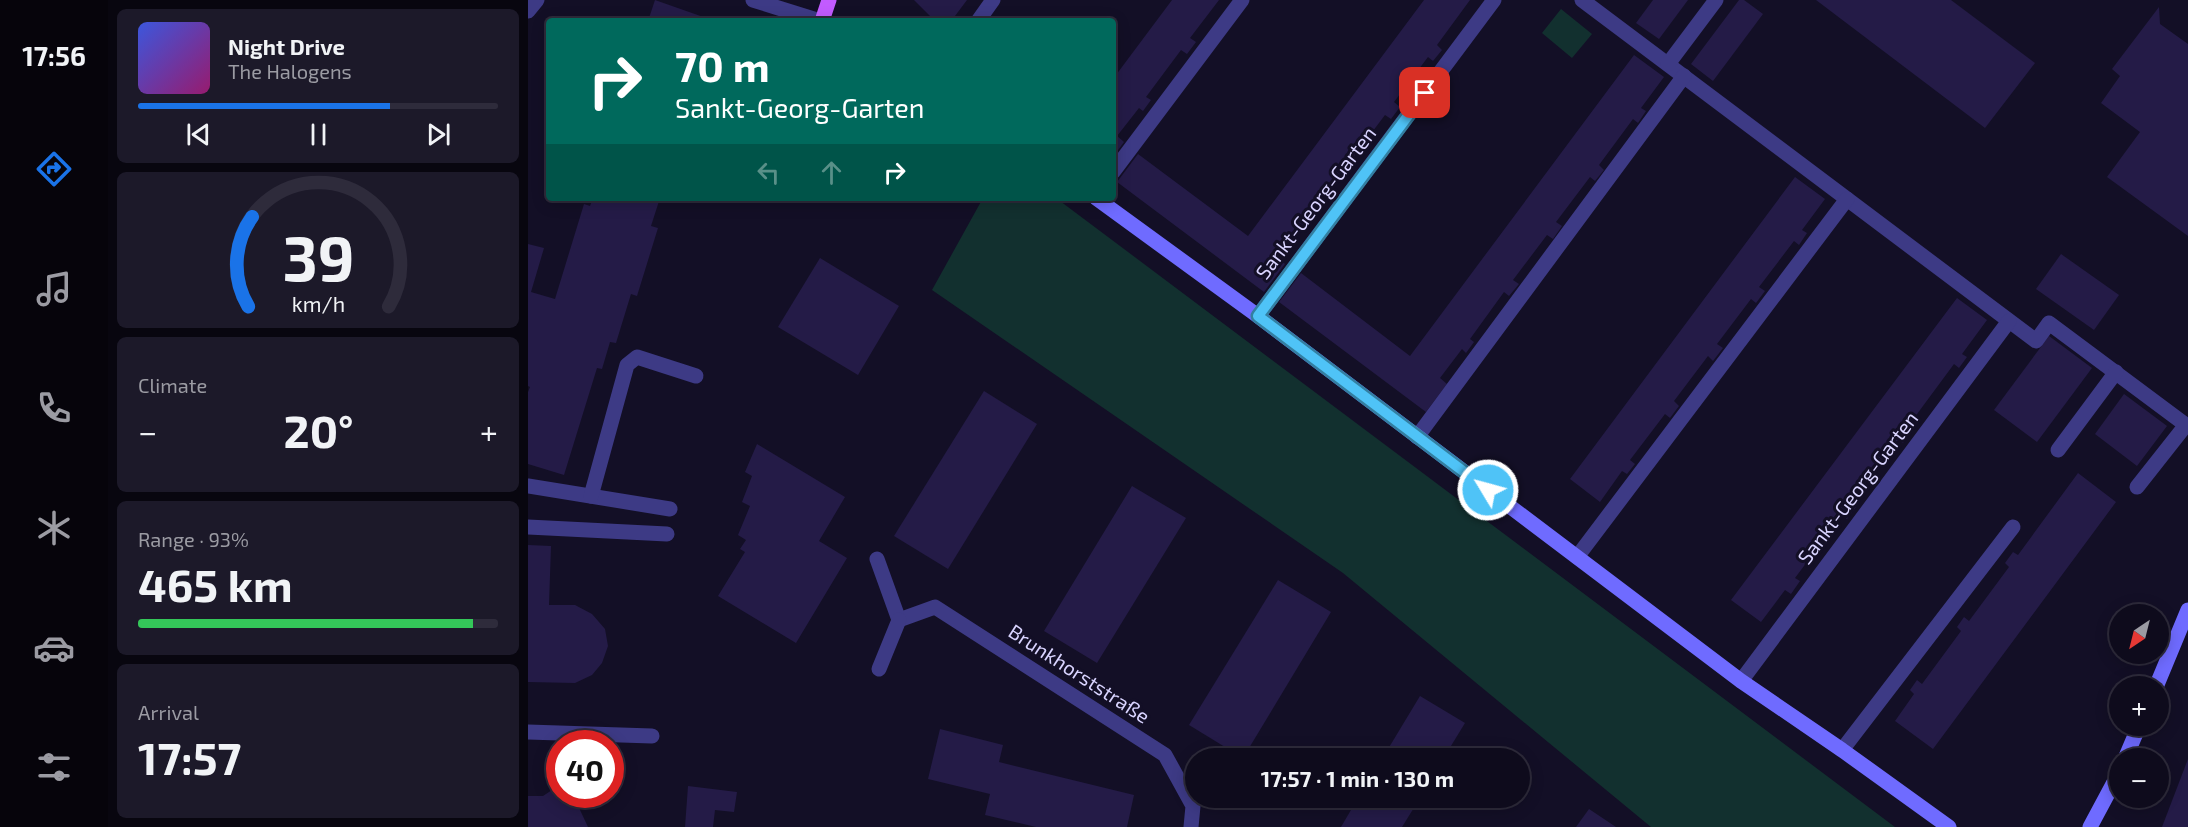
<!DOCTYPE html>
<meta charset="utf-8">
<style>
:root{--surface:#0e0b1c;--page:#1c1929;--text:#f1f3f6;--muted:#9b9ba3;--line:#2e2b3b;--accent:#1a73e8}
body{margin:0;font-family:"Exo 2",sans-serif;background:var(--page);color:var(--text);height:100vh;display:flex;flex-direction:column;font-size:22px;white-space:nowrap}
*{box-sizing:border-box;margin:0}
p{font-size:20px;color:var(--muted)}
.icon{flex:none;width:33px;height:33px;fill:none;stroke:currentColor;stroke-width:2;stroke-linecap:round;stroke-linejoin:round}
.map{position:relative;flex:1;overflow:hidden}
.panel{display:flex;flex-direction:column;gap:9px;padding:9px;background:#08060f;width:420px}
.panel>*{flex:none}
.banner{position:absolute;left:18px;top:18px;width:570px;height:183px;border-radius:6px;box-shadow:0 3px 15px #0003,0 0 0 2px var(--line);background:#00695c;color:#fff;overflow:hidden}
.needle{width:39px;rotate:215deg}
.tools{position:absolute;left:1581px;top:604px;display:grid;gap:12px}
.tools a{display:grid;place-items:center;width:60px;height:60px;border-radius:50%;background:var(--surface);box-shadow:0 3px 15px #0003,0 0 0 2px var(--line);font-size:30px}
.speed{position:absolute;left:18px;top:730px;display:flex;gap:12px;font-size:30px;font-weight:700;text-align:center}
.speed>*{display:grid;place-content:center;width:78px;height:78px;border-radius:50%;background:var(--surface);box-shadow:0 3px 15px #0003,0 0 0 2px var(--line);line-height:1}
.speed .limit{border:9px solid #d22;background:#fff;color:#111}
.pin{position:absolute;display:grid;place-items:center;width:51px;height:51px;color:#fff;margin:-26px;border-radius:12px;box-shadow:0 3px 9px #0006}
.me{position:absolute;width:66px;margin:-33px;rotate:307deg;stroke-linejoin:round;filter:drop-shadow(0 0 4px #0008)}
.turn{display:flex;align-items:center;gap:21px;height:126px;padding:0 30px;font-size:27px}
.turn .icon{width:78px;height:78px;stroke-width:2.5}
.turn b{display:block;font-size:42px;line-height:51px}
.lanes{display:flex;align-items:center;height:57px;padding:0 30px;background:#0003;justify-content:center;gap:30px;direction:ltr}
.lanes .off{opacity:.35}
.big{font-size:45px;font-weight:700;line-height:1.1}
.panel .widget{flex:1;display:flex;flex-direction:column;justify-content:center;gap:9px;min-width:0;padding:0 21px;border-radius:9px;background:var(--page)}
.panel .dial{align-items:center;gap:0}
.dial svg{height:156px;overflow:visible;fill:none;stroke:var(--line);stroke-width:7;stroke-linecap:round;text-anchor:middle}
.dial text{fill:var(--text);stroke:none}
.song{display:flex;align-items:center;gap:18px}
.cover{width:72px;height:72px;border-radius:9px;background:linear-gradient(135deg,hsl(230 70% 55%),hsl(320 70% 35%))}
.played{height:6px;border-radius:3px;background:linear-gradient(90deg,var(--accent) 70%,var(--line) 70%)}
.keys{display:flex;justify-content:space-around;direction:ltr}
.heat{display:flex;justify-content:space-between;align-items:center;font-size:33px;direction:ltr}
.charge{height:9px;border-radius:4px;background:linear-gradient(90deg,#34c759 93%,var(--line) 0)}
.trip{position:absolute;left:657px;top:748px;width:345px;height:60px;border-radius:30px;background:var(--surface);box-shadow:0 3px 15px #0003,0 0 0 2px var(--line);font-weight:700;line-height:60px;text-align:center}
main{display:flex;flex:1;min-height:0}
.tab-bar{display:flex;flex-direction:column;width:108px;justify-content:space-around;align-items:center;background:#06040b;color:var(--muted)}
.tab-bar .icon{width:42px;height:42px}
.tab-bar .current{color:var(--accent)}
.tab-bar b{font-size:27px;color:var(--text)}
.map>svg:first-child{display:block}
.green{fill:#12302f}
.building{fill:#241b47}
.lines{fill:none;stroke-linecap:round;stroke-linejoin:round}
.lane{stroke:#3d3a85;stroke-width:15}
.street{stroke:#3d3a85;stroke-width:15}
.secondary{stroke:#6f6bff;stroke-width:15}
.primary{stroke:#c25bff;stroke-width:15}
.route-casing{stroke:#337fa1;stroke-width:15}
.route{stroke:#4fc3f7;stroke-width:10}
.labels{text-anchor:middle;stroke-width:6;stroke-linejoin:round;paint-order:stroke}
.street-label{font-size:20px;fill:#d9d4ff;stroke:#130f26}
</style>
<main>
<nav class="tab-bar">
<b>17:56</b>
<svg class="icon current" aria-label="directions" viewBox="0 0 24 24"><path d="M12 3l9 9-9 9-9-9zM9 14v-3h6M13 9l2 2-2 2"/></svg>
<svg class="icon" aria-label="music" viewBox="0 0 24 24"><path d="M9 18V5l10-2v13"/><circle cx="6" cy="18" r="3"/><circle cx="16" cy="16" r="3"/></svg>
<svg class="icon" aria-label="phone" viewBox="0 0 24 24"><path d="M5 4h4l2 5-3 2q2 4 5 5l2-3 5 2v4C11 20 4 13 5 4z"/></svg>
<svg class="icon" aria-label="climate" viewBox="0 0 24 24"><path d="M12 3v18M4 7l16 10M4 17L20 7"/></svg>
<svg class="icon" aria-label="car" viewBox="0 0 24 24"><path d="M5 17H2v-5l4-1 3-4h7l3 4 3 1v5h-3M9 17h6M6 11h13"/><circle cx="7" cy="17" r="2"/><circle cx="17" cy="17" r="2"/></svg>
<svg class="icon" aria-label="filters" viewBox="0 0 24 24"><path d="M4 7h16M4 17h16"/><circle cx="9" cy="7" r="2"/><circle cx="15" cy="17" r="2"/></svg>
</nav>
<section class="panel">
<div class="widget">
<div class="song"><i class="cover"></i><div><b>Night Drive</b><p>The Halogens</p></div></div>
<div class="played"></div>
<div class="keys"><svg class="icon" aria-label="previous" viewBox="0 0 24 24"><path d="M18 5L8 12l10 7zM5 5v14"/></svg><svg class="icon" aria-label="pause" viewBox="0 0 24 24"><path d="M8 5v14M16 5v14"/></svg><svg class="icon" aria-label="next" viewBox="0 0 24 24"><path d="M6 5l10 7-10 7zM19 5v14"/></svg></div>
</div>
<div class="widget dial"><svg viewBox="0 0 100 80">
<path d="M14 69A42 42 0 1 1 86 69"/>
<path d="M14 69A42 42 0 0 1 16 23" stroke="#1a73e8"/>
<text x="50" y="56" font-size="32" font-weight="700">39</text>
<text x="50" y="72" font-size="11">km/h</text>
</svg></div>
<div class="widget"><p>Climate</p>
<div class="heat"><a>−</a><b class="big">20°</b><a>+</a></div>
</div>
<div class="widget"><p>Range · 93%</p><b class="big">465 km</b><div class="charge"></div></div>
<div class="widget"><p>Arrival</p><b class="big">17:57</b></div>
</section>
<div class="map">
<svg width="1660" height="827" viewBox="0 0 1660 827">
<rect width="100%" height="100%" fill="#130f26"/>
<g class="green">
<polygon points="1033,9 1064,34 1044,58 1014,33"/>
<polygon points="455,198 528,198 1367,827 1123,827 815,573 404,290"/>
</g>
<g class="building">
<polygon points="127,0 181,19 180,21 120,21"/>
<polygon points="386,0 439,0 427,16 433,21 407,21"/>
<polygon points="644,0 691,0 662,38 668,42 659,54 653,50 618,97 623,100 615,111 611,108 589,136 596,142 585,157 585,79"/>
<polygon points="896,0 942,0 909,45 914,50 905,61 900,57 866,102 872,107 863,119 857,115 823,160 829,164 819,176 814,172 779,219 784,222 776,233 771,230 750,258 757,264 736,292 589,182 610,154 720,236"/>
<polygon points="1125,0 1160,0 1131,39 1108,23"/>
<polygon points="1211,0 1216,0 1235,14 1185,81 1163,64"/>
<polygon points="1288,0 1423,0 1507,63 1457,128"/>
<polygon points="1631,7 1632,24 1660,44 1660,236 1579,177 1612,132 1573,103 1592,76 1584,69"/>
<polygon points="1106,55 1136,77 1113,108 1118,111 1110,123 1105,119 1071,165 1076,170 1067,181 1062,177 1028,222 1034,226 1025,239 1019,235 985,280 991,284 981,296 976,292 942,339 946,342 938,353 934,349 912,378 919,384 898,412 751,302 773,273 882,356"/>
<polygon points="1267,177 1297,199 1274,230 1279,233 1271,245 1266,241 1231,287 1237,291 1228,303 1223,299 1189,344 1195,348 1185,361 1180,356 1146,401 1151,406 1142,418 1137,414 1102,460 1107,464 1099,474 1094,471 1072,502 1042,479"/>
<polygon points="65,198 132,198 123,226 130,228 109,296 103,294 88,343 82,342 74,369 69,368 36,475 0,464 0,392 2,387 0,386 0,244 16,248 3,292 27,299 56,204 62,206"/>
<polygon points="1533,254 1591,295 1566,330 1508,289"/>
<polygon points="292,258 371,306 330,375 250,327"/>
<polygon points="1429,298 1459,320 1434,354 1439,357 1431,368 1426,364 1378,429 1383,432 1375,443 1370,440 1322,503 1328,507 1319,519 1314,515 1267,578 1272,581 1263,594 1257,590 1233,622 1203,600"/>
<polygon points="1521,336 1564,368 1509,442 1466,410"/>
<polygon points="456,391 509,424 420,569 366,536"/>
<polygon points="1596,394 1639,426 1609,466 1567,434"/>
<polygon points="229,444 317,497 291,541 319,558 268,643 190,596 217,552 212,549 218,540 210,535 222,506 214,502 224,476 217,472"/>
<polygon points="1550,473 1588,502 1405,749 1367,721 1386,694 1382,690 1389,680 1394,684 1433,631 1429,627 1436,617 1441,621 1481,567 1477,563 1485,552 1490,555"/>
<polygon points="604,486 658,518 569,663 516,631"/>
<polygon points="0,545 23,546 21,605 47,605 64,614 77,629 80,646 74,663 64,675 47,683 0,682"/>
<polygon points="750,580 803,612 715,758 661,725"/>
<polygon points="892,696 937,723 915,759 854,759"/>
<polygon points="412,729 475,745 471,762 606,795 599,827 508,827 457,815 462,794 400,779"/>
<polygon points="1660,759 1660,827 1634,827"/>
<polygon points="160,786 209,792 206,812 187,810 185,827 157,827"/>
<polygon points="24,790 32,790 32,795 45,795 60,827 0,827 0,796 15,796"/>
<polygon points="830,798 892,798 874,827 813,827"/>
<polygon points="1061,809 1088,827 1048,827"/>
</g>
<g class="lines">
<g class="lane">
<polyline points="225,0 292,21"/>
<polyline points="1054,0 1508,341 1521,323 1658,425 1609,487"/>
<polyline points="0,11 9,0"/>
<polyline points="450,21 465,0"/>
<polyline points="1140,64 1188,0"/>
<polyline points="585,172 714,0"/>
<polyline points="730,316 966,0"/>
<polyline points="889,437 1156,76"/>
<polyline points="1530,450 1588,372"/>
<polyline points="0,486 142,509"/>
<polyline points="63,496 99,365 109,357 168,376"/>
<polyline points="0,527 139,534"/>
<polyline points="1049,557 1319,199"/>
<polyline points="1213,681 1481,321"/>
<polyline points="1314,750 1485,527"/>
</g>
<g class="street">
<polyline points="349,559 371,620 407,607 637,755 665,806 663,827"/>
<polyline points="351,669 371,620"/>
<polyline points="0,732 124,736"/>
</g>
<g class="secondary">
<polyline points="568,198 730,316 1213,681 1314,750 1421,827"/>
<polyline points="1628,687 1660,610"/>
<polyline points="1597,759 1611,726"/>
<polyline points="1562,827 1592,771"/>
</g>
<polyline class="primary" points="294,21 301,0"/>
</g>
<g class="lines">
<defs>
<polyline id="route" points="897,93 730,316 960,490"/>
</defs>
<use href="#route" class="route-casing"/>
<use href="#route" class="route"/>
</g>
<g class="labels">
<g class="street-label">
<text transform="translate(788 203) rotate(-53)" y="7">Sankt-Georg-Garten</text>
<text transform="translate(1330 488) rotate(-53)" y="7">Sankt-Georg-Garten</text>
<text transform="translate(551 674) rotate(33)" y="7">Brunkhorststraße</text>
</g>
</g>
</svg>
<div class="tools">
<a><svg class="needle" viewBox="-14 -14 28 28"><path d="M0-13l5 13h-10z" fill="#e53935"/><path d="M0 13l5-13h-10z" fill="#9b9ba3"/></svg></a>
<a>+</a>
<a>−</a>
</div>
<div class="speed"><div class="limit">40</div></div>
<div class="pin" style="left:897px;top:93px;background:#d93025"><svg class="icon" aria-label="arrive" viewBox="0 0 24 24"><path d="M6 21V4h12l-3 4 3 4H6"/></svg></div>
<svg class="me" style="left:960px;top:490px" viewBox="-20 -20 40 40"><circle r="17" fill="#4fc3f7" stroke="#fff" stroke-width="3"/><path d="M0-11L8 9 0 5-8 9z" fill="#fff"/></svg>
<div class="trip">17:57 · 1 min · 130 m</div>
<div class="banner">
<div class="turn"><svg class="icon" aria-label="right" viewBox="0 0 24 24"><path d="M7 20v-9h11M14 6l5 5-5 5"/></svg><div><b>70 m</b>Sankt-Georg-Garten</div></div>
<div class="lanes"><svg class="icon off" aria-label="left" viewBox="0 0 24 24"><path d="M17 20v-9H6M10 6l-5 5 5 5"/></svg><svg class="icon off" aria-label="ahead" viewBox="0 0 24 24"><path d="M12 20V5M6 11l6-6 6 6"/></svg><svg class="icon" aria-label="right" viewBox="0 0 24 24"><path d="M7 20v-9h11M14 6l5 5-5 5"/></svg></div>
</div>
</div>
</main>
